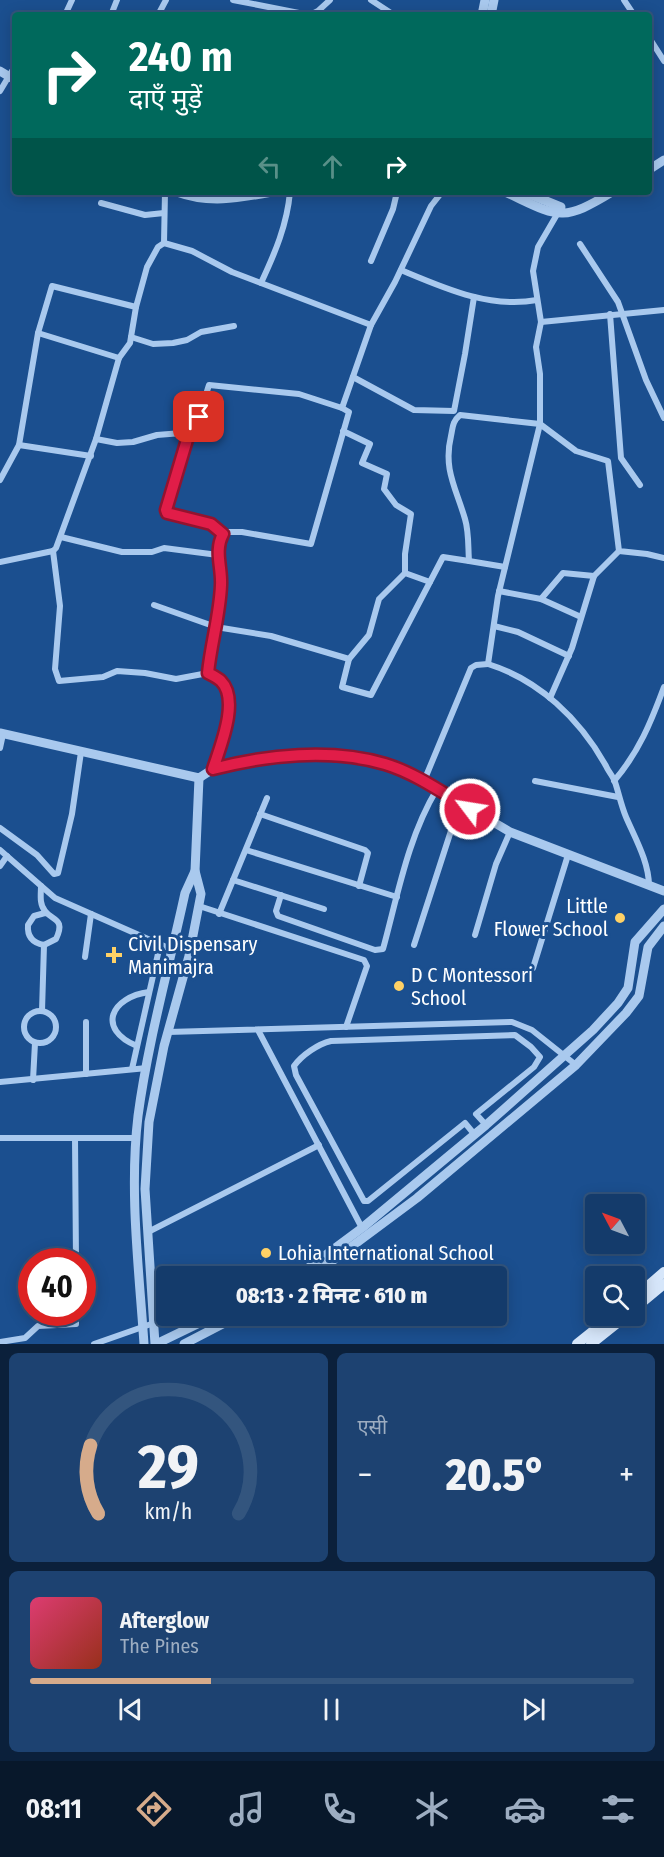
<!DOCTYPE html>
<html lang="hi">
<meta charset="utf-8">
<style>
:root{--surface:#143b6b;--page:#1d4271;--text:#f1f3f6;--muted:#9dadc1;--line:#33557e;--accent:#d6ab8b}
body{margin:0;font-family:"Fira Sans Condensed","Noto Sans Devanagari",sans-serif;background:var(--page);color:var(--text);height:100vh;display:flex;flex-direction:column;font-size:22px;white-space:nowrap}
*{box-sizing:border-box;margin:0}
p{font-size:20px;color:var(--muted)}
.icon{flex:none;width:33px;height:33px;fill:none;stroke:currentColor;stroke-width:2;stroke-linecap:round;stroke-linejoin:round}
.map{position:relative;height:1344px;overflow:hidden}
.details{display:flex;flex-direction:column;gap:9px;padding:9px;background:#0b203b;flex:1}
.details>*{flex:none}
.banner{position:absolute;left:12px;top:12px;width:640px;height:183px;border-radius:6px;box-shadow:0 3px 15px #0003,0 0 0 2px var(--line);background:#00695c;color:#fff;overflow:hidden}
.needle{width:39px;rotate:311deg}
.controls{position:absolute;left:585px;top:1194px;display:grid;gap:12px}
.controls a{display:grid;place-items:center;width:60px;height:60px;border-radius:6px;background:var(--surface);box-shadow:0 3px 15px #0003,0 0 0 2px var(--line);font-size:30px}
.speed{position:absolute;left:18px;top:1248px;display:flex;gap:12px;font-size:30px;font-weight:700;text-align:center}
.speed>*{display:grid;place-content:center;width:78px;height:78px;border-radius:50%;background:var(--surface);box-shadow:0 3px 15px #0003,0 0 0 2px var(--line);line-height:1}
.speed .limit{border:9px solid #d22;background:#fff;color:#111}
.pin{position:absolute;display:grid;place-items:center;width:51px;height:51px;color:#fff;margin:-26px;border-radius:12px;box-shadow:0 3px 9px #0006}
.me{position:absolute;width:66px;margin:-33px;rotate:301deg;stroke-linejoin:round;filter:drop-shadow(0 0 4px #0008)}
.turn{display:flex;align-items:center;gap:21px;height:126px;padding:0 18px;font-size:27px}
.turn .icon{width:78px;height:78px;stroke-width:2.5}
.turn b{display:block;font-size:42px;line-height:51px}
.lanes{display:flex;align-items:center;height:57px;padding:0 18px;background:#0003;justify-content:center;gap:30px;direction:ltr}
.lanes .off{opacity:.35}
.big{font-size:45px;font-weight:800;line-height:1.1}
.details .card{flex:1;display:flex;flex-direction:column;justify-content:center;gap:9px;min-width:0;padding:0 21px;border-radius:9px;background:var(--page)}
.details .dial{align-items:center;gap:0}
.dial svg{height:156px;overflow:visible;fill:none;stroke:var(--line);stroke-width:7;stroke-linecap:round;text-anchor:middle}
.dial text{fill:var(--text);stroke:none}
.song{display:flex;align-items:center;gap:18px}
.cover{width:72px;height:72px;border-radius:9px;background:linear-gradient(135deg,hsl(340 70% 55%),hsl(10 70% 35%))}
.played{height:6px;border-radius:3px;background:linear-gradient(90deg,var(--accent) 30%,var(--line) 30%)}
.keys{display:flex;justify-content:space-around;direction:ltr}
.heat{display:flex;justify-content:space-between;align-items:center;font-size:33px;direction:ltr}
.details .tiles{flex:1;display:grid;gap:9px;grid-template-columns:1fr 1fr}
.card:last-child{grid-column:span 2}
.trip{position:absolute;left:156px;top:1266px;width:351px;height:60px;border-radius:6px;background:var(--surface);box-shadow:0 3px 15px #0003,0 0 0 2px var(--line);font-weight:800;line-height:60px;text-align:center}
.dock{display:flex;height:96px;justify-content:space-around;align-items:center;background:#08182b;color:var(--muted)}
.dock .icon{width:42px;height:42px}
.dock .current{color:var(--accent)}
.dock b{font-size:27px;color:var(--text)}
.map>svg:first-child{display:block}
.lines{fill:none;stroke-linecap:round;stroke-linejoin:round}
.minor{stroke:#a9c9ee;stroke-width:6}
.tertiary{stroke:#a9c9ee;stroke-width:9}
.secondary{stroke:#d6e6fa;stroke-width:10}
.route-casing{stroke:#92132f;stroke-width:15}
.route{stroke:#e11d48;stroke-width:10}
.poi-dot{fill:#ffd166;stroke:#1b4f8f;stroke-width:2}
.labels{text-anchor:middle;stroke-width:6;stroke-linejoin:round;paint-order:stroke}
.poi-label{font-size:20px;fill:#fff;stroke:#1b4f8f;text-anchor:start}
</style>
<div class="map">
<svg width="664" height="1344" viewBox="0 0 664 1344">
<rect width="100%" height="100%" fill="#1b4f8f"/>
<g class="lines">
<g class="minor">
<polyline points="233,0 309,15"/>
<polyline points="371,0 394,15"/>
<polyline points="624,0 634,15"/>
<polyline points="65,15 72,0"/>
<polyline points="111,15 117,0"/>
<polyline points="158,15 166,0"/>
<polyline points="310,15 318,11 330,0"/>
<polyline points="650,39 664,61"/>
<polyline points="0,91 12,71"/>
<polyline points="165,192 164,243 192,251 232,272 371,325 395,282 431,206 442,192"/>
<polyline points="101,203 145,215 164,213"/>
<polyline points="559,211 538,247 533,271 541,322 664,310"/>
<polyline points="580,244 618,302 646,380 664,418"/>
<polyline points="371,261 393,209 397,192"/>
<path d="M401,270c43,18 89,39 136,30"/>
<path d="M261,283c14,-30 26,-58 29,-91"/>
<polyline points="610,314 621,458 640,485"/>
<polyline points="38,333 119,358"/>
<polyline points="131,337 153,344 173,343 187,340 201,332 234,326"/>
<polyline points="353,377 414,410 454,411 465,354 474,297"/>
<polyline points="343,431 370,444 362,463 387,474 384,489 396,505 411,514 405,554 405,573"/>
<polyline points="189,433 167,513 211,524 223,534"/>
<polyline points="96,439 117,443 133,442 157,435 194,432 209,385 299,394 342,408 371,325"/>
<polyline points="19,445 91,456"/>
<polyline points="0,480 19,445 38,333 52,286 136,307"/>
<polyline points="61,537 122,552 152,552 164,548 218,555"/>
<polyline points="53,551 60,606 55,669 59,681 103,677 117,671 145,673 176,679 208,673"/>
<polyline points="0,562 53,551 56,548 96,439 119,358 130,343 136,307 147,267 158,247 164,243"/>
<path d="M505,567l-36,-6c-1,-14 0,-29 -4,-42 -9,-31 -22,-50 -14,-83 2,-9 1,-14 9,-21l80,9 36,27 32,10 11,90 28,3 17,4"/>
<polyline points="499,591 541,599 581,617"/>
<polyline points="541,599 563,573 594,576"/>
<polyline points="154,605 216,627 271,636 349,659 369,635 379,599 405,573 430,582"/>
<polyline points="494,626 518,632 569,656"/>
<polyline points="349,659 342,687 371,695 443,557 469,561"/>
<path d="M488,664c51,16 92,55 118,102 2,5 7,10 9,16 4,12 6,23 11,35 9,21 23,45 23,69"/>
<polyline points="550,698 572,648 594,576 619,551"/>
<polyline points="0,748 3,734"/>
<path d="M213,769c7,-22 27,-69 8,-88 -4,-3 -9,-6 -13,-8 3,-30 13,-59 13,-90 1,-18 -6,-33 3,-51h18l69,12 38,-132 -7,-4"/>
<polyline points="424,781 471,668 476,665 488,664 498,596 540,424 540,374 536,347 541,322"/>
<polyline points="535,781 618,797"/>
<path d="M614,781c25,-29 37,-59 50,-94"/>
<polyline points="260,814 365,850 368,853 359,886"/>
<polyline points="0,828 37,855 54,874 58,873 72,814 81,752"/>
<polyline points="0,850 55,898 173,950"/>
<polyline points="246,850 397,897"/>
<polyline points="0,866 7,856"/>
<polyline points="233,880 324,909"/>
<path d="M41,886c0,8 -2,18 4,25 7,10 21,7 11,28l-12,6c-11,-2 -17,-8 -16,-20l6,-9 11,-3"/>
<path d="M281,895l-5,16 2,5 97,34 8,-1c15,-55 25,-112 54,-160"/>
<polyline points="199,906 364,960 367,966 346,1027"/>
<polyline points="219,914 267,798"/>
<polyline points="475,935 496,864 510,832"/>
<polyline points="414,945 460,803"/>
<polyline points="85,957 91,914"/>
<polyline points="533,968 568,855"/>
<polyline points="42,1011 44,945"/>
<circle cx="40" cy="1027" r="16"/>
<polyline points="86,1022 86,1074"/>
<polyline points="258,1030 362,1228"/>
<polyline points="168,1032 512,1022 532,1030 576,1065"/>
<path d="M137,1046c-41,-17 -26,-49 12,-54"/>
<polyline points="132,1069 160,945"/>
<polyline points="33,1080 35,1043"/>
<polyline points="0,1082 147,1068"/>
<path d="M475,1135l-10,-12 -97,78h-4l-68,-126 -2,-9c8,-11 24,-22 37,-25l184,-6 16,12 9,10 -6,10 -58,47 10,11"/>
<polyline points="0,1138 137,1138"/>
<polyline points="75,1138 76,1262"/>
<polyline points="148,1232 319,1145"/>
<polyline points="0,1342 25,1338 38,1326 76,1324 76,1312"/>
<polyline points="94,1344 154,1323"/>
</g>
<g class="tertiary">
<polyline points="482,15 485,0"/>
<polyline points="491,15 494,0"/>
<polyline points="0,71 15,80"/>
<polyline points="650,169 664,160"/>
<path d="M177,192c32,12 62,6 95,0"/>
<polyline points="203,192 229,192"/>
<path d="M505,192c52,24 55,32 107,0"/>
<polyline points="524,192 561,207"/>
<polyline points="0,733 199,778 213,769 240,762 279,756 346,756 386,764 424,781 510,832 664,891"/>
<polyline points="292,1276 308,1268 362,1228 486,1125 593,1030 618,1003 628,988 635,942 664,909"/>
<polyline points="312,1276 417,1198 576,1065 626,1013 639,996 648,947 664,926"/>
<path d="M144,1344c-5,-75 -15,-153 -6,-228 10,-75 31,-149 47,-223l10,-22"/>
<polyline points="155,1344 145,1189 149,1122 164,1046 189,956 201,894 195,871 199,778"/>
<polyline points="156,1344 214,1316"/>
<polyline points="184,1344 238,1316"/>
</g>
<g class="secondary">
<polyline points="634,1298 664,1272"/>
<polyline points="634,1309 664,1284"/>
<polyline points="577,1344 612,1316"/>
<polyline points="591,1344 626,1316"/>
</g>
</g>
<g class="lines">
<defs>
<path id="route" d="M199,417l-5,15 -5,1 -23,77 1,3 44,11 12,10c-9,17 -1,33 -2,51 -1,29 -10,58 -13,88 4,2 10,5 13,8 19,19 -1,66 -8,88 53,-14 118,-21 172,-5 30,9 58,29 85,45"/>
</defs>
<use href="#route" class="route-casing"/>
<use href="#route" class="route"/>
</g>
<g class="poi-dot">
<circle cx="620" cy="918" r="6"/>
<path d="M111 946h6v6h6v6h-6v6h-6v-6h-6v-6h6z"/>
<circle cx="399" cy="986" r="6"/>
<circle cx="266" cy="1253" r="6"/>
</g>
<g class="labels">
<g class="poi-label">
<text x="608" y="913" text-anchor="end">Little<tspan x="608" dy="23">Flower School</tspan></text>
<text x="128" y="951">Civil Dispensary<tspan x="128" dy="23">Manimajra</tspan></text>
<text x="411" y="982">D C Montessori<tspan x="411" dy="23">School</tspan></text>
<text x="278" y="1260">Lohia International School</text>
</g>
</g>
</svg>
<div class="controls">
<a><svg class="needle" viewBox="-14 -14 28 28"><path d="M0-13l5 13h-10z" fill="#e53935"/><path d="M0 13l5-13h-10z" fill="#9dadc1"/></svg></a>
<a><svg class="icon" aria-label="search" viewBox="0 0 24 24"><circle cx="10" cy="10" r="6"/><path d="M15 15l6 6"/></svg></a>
</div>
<div class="speed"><div class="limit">40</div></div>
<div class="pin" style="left:199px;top:417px;background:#d93025"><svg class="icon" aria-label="arrive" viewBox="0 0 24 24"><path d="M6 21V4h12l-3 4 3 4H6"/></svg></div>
<svg class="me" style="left:470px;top:809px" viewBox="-20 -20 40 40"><circle r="17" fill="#e11d48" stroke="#fff" stroke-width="3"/><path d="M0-11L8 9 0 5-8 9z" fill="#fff"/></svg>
<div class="trip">08:13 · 2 मिनट · 610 m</div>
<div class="banner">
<div class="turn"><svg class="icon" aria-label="right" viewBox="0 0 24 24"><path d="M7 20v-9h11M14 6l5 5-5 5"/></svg><div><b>240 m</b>दाएँ मुड़ें</div></div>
<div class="lanes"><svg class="icon off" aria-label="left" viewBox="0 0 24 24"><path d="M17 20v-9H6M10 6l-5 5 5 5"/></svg><svg class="icon off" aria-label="ahead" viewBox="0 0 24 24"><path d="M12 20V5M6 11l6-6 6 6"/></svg><svg class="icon" aria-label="right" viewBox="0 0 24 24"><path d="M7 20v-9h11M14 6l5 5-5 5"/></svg></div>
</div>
</div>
<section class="details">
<div class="tiles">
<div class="card dial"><svg viewBox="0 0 100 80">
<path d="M14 69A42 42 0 1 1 86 69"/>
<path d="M14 69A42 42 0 0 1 10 34" stroke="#d6ab8b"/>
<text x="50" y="56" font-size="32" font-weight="700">29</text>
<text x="50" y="72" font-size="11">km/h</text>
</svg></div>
<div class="card"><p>एसी</p>
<div class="heat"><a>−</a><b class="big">20.5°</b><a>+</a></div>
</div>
<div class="card">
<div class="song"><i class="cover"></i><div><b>Afterglow</b><p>The Pines</p></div></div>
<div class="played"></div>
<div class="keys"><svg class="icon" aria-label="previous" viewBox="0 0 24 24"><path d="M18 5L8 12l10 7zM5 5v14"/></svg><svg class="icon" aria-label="pause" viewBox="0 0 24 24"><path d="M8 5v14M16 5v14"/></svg><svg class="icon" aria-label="next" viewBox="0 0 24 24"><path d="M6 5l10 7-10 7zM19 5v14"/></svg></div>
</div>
</div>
</section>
<nav class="dock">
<b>08:11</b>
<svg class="icon current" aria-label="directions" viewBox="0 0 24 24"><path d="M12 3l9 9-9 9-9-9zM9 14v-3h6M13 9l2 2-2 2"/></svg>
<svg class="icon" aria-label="music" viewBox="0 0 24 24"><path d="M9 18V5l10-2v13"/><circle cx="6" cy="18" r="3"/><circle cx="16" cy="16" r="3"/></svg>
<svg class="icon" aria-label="phone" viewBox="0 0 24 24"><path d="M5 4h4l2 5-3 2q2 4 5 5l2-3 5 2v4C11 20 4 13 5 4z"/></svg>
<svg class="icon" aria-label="climate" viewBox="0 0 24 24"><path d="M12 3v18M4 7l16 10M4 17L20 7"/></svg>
<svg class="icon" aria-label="car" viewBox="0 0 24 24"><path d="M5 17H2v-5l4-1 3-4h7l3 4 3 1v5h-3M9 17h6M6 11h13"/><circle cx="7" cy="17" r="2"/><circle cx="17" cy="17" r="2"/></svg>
<svg class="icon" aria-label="filters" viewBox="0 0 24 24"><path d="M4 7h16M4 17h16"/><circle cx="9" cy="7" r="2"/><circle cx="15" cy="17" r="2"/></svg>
</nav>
